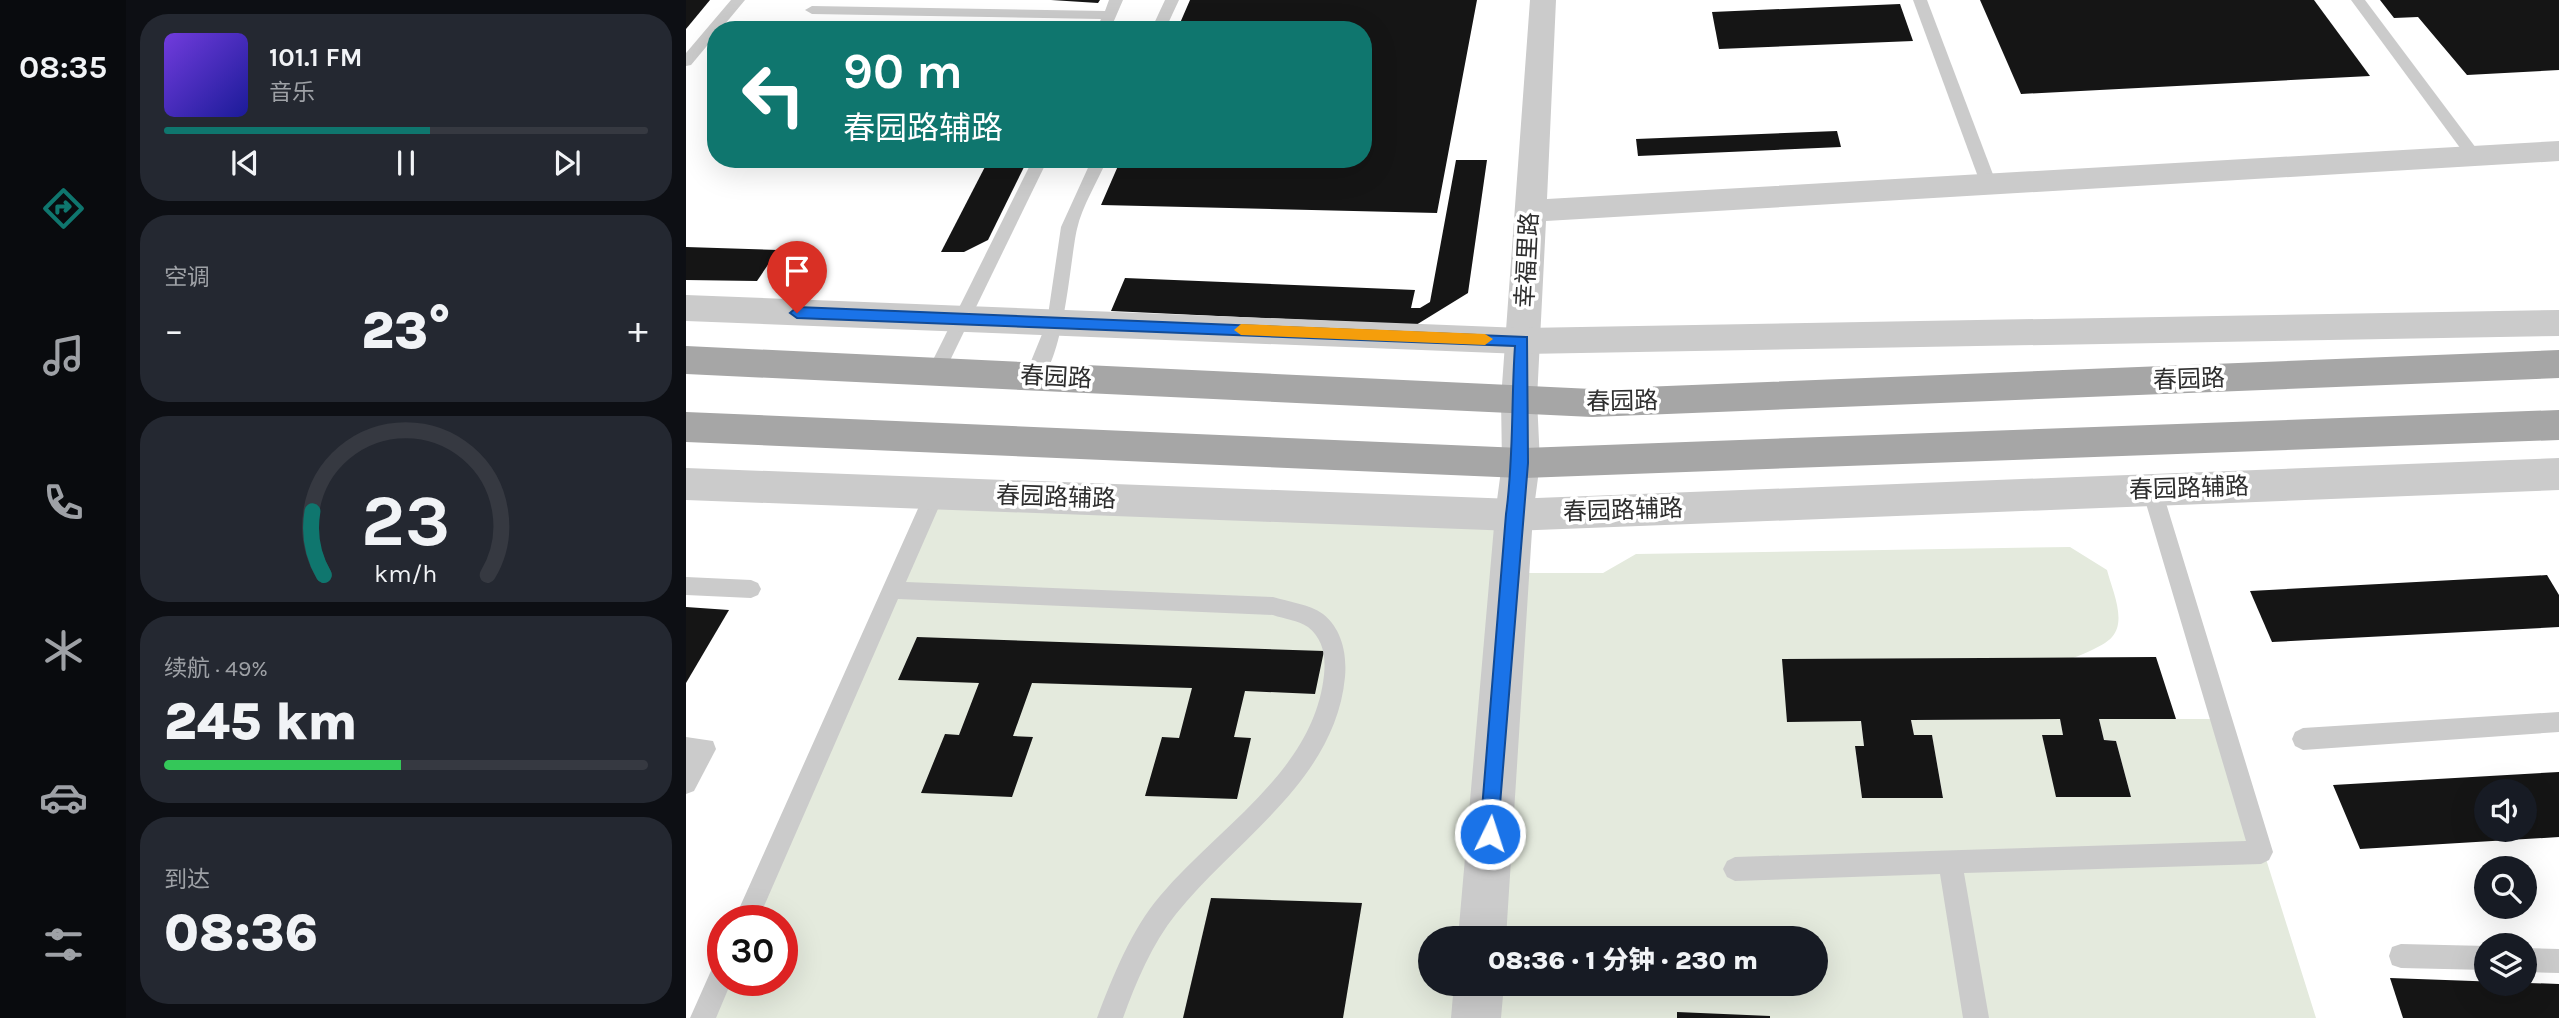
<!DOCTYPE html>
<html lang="zh">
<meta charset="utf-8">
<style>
:root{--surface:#171b24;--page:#242831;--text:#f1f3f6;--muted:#9ea1a6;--line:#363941;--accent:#0f766e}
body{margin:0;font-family:Karla,"Noto Sans SC",sans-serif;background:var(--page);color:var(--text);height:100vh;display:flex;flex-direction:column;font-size:26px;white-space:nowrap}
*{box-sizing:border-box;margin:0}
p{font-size:23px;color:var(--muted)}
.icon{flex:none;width:38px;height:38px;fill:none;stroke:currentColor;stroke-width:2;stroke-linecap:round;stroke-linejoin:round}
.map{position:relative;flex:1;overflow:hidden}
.sheet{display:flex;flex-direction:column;gap:14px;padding:14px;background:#0d0f14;width:560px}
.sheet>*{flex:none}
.top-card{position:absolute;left:21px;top:21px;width:665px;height:147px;border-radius:28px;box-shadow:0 7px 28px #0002;background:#0f766e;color:#fff;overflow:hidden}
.fabs{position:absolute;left:1788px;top:779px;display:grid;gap:14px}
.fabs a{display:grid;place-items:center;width:63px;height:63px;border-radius:50%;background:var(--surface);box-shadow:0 7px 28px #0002;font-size:35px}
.speed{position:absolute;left:21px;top:905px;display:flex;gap:14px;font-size:35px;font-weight:700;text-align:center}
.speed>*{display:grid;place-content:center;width:91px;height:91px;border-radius:50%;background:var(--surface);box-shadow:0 7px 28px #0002;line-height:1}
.speed .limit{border:10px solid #d22;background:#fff;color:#111}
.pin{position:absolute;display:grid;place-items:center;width:60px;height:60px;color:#fff;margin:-72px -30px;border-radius:50% 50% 50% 0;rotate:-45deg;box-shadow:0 0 7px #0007}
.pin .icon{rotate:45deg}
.me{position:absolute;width:77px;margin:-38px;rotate:4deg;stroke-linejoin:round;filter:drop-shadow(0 0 5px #0008)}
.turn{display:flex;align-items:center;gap:24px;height:147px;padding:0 21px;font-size:32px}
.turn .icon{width:91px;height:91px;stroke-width:2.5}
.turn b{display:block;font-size:49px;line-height:60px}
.big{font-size:52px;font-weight:800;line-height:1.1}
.sheet .tile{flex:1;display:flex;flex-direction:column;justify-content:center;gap:10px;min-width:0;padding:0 24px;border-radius:28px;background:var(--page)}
.sheet .dial{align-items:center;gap:0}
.dial svg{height:182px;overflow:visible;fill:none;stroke:var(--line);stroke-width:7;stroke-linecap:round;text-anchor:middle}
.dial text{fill:var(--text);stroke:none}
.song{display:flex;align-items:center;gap:21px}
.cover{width:84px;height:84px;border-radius:10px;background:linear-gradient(135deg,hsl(260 70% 55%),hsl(240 70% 35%))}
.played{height:7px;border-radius:4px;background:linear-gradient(90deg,var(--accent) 55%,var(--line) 55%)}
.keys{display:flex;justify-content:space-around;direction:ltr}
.heat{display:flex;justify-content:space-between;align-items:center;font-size:38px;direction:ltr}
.charge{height:10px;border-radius:5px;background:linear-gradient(90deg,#34c759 49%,var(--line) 0)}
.trip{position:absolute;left:732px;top:926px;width:410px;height:70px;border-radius:35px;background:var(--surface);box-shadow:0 7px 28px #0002;font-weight:800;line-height:70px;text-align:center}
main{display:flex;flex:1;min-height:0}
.tabs{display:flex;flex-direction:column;width:126px;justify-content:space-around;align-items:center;background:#090b0e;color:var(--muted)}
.tabs .icon{width:49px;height:49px}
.tabs .active{color:var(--accent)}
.tabs b{font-size:32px;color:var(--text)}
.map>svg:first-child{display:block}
.green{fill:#e4eadd;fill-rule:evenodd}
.building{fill:#151515;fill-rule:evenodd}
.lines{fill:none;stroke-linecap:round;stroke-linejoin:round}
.service{fill:#cbcbcb;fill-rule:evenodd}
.minor{fill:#cbcbcb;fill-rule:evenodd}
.tertiary{fill:#cbcbcb;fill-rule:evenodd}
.primary{fill:#a6a6a6;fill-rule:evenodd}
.route{fill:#1a73e8;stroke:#114b97;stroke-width:2}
.slow{fill:#f59e0b}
.labels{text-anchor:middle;stroke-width:7;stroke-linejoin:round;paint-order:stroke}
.street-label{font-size:24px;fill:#2e2e2e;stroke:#fff}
</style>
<main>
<nav class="tabs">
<b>08:35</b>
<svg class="icon active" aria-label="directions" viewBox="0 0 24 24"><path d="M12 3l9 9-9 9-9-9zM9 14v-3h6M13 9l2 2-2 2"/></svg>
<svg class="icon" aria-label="music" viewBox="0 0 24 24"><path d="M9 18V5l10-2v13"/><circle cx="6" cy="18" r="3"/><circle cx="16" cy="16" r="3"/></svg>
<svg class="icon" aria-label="phone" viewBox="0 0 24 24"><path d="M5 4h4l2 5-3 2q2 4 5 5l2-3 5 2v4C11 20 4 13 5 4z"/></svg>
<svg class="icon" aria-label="climate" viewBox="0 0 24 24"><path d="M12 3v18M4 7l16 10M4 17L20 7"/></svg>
<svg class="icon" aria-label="car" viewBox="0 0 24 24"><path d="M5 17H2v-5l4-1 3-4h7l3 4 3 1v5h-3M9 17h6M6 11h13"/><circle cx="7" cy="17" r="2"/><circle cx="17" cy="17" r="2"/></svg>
<svg class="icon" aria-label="filters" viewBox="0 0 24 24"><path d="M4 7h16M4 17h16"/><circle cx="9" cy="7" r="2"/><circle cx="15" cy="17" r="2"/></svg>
</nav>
<section class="sheet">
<div class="tile">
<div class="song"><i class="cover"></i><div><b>101.1 FM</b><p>音乐</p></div></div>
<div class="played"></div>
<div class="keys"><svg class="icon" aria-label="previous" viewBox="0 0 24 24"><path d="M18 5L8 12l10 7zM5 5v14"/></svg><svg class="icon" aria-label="pause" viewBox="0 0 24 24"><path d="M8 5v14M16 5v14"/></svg><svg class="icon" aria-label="next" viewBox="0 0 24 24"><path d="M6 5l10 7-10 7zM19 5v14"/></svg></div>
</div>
<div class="tile"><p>空调</p>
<div class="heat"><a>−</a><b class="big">23°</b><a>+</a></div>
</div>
<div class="tile dial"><svg viewBox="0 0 100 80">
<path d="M14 69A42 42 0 1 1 86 69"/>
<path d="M14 69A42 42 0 0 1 9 41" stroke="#0f766e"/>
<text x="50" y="56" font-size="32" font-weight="700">23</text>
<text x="50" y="72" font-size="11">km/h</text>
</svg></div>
<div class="tile"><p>续航 · 49%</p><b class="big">245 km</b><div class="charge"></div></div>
<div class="tile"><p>到达</p><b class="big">08:36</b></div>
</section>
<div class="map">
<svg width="1873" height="1018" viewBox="0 0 1873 1018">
<rect width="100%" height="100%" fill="#fff"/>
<path class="green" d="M249,493l579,22 -4,58h93l33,-19 434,-7 37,23c5,20 20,50 5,67 -21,26 -208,71 -251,84l3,25 -9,1 7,51 81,-1 -11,-61 -18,-1 -3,-15 149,-1 3,16h-21l15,62h74l-15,-56 -12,-1 -5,-21h123l94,299h-1613l20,-38h59v-60h-36zM744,938h385v46h-385z"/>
<g class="building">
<polygon points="0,0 24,0 0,29"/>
<polygon points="365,0 414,0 412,3"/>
<polygon points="504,0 791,0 751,213 415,205 435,159 677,159 677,30 491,30"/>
<polygon points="1294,0 1628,0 1684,76 1335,94"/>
<polygon points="1694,0 1873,0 1873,70 1781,75 1732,17 1708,18"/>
<polygon points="1214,4 1227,41 1033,49 1026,12"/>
<polygon points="100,23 294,27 294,30 96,30"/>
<polygon points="1151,131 1155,147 952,156 950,139"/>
<polygon points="303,159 342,159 302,240 278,252 255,252"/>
<polygon points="770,160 801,160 782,293 730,325 425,311 439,278 729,290 725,308 734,308 744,302"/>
<polygon points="0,247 92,250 71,281 0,280"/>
<polygon points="1861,575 1873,595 1873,627 1586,642 1564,591"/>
<polygon points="0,607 43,610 0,683"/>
<polygon points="231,637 638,651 629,694 559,691 548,737 565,738 551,799 459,796 476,737 493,738 506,688 346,683 327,736 347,737 326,797 235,793 259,734 273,735 293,683 212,680"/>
<polygon points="1470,657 1490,719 1413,719 1418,740 1430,741 1445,797 1370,797 1356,735 1377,735 1374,719 1225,720 1228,735 1246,735 1257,798 1176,798 1169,746 1178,746 1175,721 1101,722 1096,659"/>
<path d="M1873,772v65l-199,12 -27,-64zM1801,791h38v39h-38z"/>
<polygon points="525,898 676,903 657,1018 497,1018"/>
<polygon points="1704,978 1873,984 1873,1018 1717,1018"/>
<polygon points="991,1012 1084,1016 1084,1018 991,1018"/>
</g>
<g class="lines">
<g class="service">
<polygon points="45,0 59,0 34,30 30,30 30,35 5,65 0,66 0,53"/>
<polygon points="423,0 437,0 424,30 410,30 415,19 126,14 119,10 126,6 419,11"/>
<polygon points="479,0 493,0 479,30 465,30"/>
<polygon points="1227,0 1241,0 1311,185 1308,189 1303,190 1295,185"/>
<polygon points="1665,0 1679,0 1793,152 1793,160 1783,160"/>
<polygon points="347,159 362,159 256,377 244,377 241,372"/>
<path d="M406,159h15c-9,22 -25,47 -30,70 -7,28 -13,144 -43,154l-9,-7 22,-54 14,-95z"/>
<polygon points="1466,482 1473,484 1476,490 1587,852 1583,860 1575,864 1278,873 1303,1018 1277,1018 1254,874 1049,881 1041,877 1037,869 1041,861 1049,857 1560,841 1456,490 1459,484"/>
<path d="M249,485l7,2 3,6 -39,89 367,15c16,5 36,7 50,17 19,15 24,40 22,63 -10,104 -109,162 -169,237 -24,30 -40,68 -53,104h-26c16,-42 34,-88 63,-122 58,-69 154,-125 164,-221 2,-19 -1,-36 -16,-48 -10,-7 -24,-8 -35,-12l-375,-16 -140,321h-24l191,-427 3,-6z"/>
<polygon points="0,577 65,580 72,583 75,589 72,595 65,598 0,595"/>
<polygon points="1873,712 1873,732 1617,750 1609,746 1606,739 1609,732 1617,728"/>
<polygon points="0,737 27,741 30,749 8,791 0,794"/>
<polygon points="1715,944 1801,946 1801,970 1715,968 1706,965 1703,956 1706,947"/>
<polygon points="1839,948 1873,949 1873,973 1839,972"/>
<polygon points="37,961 37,980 46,980 30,1018 4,1018 28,964"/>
</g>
<g class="minor">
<polygon points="844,0 870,0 861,199 1873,141 1873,161 860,221 851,399 854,463 847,515 820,938 772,938 809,515 816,463 815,399"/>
<polygon points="768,984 818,984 815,1018 765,1018"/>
</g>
<g class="tertiary">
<polygon points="0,295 836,328 1873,310 1873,336 836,354 0,321"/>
<polygon points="1873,458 1873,490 828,531 0,500 0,468 828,499"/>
</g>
<g class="primary">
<polygon points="0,346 906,389 1873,350 1873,378 906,417 0,374"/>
<polygon points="1873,410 1873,440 835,478 0,442 0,412 835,448"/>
</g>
</g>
<path class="route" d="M111,307l730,30 1,126 -31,378 -7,2 -7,-2 -3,-7 26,-320c8,-56 5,-112 9,-168l-718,-28 -7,-5z"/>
<polygon class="slow" points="555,324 799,334 807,339 799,345 555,335 548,330"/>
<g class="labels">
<g class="street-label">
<text transform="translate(841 260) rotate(-87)" y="8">幸福里路</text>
<text transform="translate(370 377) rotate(3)" y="8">春园路</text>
<text transform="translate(1503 379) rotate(-2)" y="8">春园路</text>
<text transform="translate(936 401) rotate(-1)" y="8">春园路</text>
<text transform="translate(1503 488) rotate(-2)" y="8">春园路辅路</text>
<text transform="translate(370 497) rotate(2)" y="8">春园路辅路</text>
<text transform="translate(937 510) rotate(-2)" y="8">春园路辅路</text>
</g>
</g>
</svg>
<div class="fabs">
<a><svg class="icon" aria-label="sound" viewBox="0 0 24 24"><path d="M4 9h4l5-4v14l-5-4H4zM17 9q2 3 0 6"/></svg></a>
<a><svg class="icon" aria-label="search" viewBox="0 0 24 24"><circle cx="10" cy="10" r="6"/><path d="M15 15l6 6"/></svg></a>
<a><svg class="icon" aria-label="layers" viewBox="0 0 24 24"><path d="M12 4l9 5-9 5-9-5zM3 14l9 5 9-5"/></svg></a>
</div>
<div class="speed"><div class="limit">30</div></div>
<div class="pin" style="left:111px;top:313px;background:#d93025"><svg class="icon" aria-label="arrive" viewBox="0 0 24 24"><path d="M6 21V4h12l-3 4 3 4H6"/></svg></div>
<svg class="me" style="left:804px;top:834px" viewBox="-20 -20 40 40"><circle r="17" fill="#1a73e8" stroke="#fff" stroke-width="3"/><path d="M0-11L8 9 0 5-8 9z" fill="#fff"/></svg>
<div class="trip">08:36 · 1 分钟 · 230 m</div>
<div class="top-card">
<div class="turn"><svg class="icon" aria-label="left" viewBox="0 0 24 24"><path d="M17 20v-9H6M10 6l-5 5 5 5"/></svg><div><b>90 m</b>春园路辅路</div></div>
</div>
</div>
</main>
